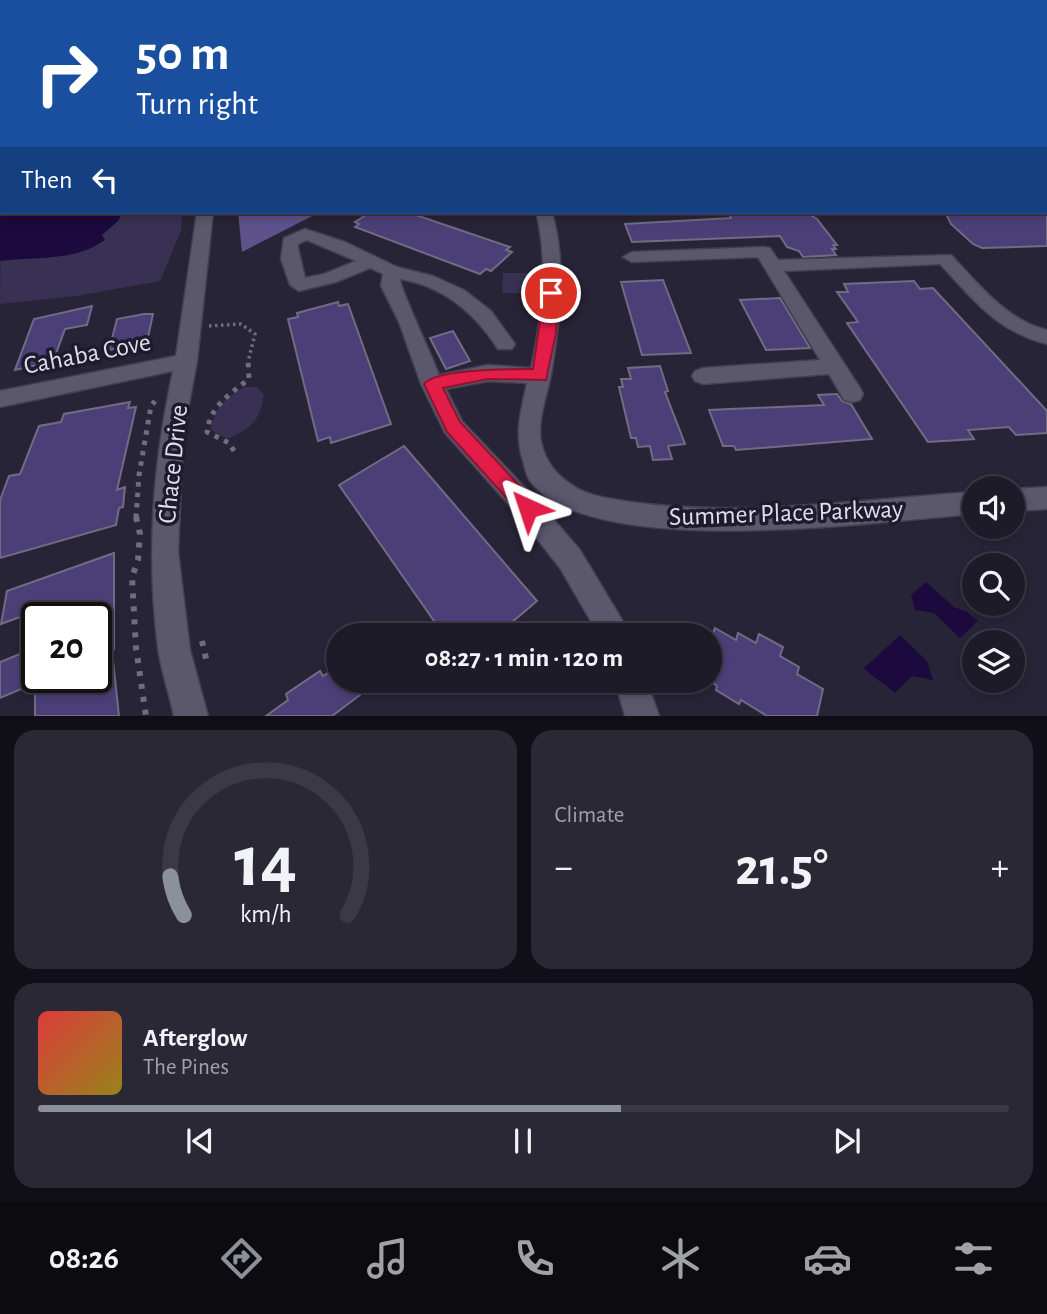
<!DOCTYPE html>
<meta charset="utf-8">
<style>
:root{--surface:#1e1b29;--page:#2b2835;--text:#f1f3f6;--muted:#a1a1a8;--line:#3c3946;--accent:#8c9099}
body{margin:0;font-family:"Alegreya Sans",sans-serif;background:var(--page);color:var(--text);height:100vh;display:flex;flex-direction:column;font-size:26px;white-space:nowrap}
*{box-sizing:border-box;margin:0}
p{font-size:23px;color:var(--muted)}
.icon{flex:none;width:38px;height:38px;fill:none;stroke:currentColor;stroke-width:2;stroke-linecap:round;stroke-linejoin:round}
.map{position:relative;height:716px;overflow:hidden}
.details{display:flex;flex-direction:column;gap:14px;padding:14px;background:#100f17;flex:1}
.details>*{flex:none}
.guide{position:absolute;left:0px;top:0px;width:1048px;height:214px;box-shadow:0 4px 10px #0003,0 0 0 2px var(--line);background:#1a4fa0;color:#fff;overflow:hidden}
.tools{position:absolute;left:962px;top:476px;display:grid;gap:14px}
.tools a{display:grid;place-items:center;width:63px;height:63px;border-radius:50%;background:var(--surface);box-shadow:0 4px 10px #0003,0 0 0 2px var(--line);font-size:35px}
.speed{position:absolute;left:21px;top:602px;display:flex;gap:14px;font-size:35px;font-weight:700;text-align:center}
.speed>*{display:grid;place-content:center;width:91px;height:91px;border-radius:50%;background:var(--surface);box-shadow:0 4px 10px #0003,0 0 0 2px var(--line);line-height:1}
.speed .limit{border:4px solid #111;border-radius:10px;background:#fff;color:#111}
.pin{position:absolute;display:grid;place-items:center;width:60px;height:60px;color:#fff;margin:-30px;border:4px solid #fff;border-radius:50%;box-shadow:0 2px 7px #0007}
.me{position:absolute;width:77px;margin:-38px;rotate:318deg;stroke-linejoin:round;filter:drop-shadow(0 0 5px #0008)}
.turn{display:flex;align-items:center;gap:24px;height:147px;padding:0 21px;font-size:32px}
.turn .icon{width:91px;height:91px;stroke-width:2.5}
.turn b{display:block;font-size:49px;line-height:60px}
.then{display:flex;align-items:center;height:66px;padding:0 21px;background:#0003;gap:14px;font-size:26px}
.big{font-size:52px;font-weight:700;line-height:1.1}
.details .widget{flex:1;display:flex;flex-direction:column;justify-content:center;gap:10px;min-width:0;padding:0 24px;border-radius:21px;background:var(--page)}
.details .dial{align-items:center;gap:0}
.dial svg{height:182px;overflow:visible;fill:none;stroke:var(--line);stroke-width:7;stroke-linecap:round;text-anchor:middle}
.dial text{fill:var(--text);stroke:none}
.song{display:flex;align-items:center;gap:21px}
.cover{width:84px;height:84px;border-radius:10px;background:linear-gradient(135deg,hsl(0 70% 55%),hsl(50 70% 35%))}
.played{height:7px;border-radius:4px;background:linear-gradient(90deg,var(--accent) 60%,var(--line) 60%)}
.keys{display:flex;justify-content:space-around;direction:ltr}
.heat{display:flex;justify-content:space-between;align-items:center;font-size:38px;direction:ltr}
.details .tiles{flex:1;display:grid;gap:14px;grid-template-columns:1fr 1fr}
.widget:last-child{grid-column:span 2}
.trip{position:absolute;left:326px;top:623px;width:396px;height:70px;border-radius:35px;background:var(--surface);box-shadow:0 4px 10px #0003,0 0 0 2px var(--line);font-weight:700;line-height:70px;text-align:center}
.dock{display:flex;height:112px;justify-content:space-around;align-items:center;background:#0c0b10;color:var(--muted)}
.dock .icon{width:49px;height:49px}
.dock .current{color:var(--accent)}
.dock b{font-size:32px;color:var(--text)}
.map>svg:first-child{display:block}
.green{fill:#383153}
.forest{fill:#5e528c}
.water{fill:#1c093e}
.building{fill:#4c3f78;stroke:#6f6c83;stroke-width:2}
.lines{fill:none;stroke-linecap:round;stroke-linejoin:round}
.minor-casing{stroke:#433f4f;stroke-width:3}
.path-far2{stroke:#706d7e;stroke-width:3.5;stroke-dasharray:2.5 3.5;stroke-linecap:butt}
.path-far1{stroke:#706d7e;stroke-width:5;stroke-dasharray:4.5 6;stroke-linecap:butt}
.path{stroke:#706d7e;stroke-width:6;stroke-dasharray:5 8;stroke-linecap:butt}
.minor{fill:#5b586e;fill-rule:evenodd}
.route{fill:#e11d48;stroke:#92132f;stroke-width:2}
.labels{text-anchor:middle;stroke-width:7;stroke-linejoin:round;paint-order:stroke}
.street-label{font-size:26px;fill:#e0deeb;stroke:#1e1b2d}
</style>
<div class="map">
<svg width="1047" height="716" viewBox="0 0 1047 716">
<rect width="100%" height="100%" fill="#282437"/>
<g class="green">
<polygon points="2,137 2,212 182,212 181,231 160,281 76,296 0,304"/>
<polygon points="503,273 532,273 532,293 502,293"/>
<path d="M244,387h13l7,8c-5,27 -12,32 -36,44l-17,-9c2,-21 16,-33 33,-43z"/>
</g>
<g class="forest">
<polygon points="720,0 1003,0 1015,2 713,2"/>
<polygon points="238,212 320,212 242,252"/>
</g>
<g class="water">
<path d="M0,191l2,21h121l-5,9 -16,14 3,5c-31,22 -68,16 -105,21z"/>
<polygon points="926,582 954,607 967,612 978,621 960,638 934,613 915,610 911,595"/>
<path d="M900,635l27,26 6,19 -21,-4 -17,17c-10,-10 -21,-14 -31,-25z"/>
</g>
<g class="building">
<polygon points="371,212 407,212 510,247 506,250 512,252 491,271 486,269 480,274 355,227 359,224 355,222"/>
<polygon points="748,212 803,212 810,215 817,219 837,245 833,245 836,249 832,249 836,255 803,257 799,251 787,247 780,236 632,242 625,224 731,218 729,214"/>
<polygon points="1047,212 1047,246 982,248 973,244 951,224 946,214"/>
<polygon points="663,280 691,353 642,355 621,282"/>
<polygon points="914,281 920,289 933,288 1047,411 1047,433 1016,435 1009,427 968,430 974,439 928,442 847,323 858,322 837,292 848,292 844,284"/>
<polygon points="780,298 810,348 766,350 740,300"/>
<polygon points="338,302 339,306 348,304 391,424 331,443 330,437 318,441 288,319 298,317 297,313"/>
<polygon points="92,306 87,325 65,329 53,362 15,370 34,319"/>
<polygon points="144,314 153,314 147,342 109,350 117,319"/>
<polygon points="453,331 470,361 446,369 430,338"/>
<polygon points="660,366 668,391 665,392 685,444 668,446 672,459 653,460 650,446 638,447 636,438 631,438 619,387 623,387 621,379 631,379 628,368"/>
<polygon points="837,394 842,401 851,404 872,439 736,450 734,446 723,446 709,410 824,405 818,395"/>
<polygon points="130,402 128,408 136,407 117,490 125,487 123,507 119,508 116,525 0,558 0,500 9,476 20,474 39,426 61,422 64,414"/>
<polygon points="404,446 537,601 497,635 447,635 441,627 439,628 339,485"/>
<polygon points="114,553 114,649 112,651 119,716 35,716 35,683 0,698 0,662 37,647 37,677 96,677 96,618 36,618 36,611 1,624 7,591"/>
<polygon points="715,628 736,640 738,633 756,643 759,634 783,647 780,656 799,667 797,674 823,689 817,716 767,716 741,700 739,704 716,690 717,686 709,680 709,643"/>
<polygon points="338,666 338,681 358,681 364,692 332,716 266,716 288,700 286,694 320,671 323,676"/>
</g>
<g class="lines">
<defs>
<g id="minor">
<polygon points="173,0 181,0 182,2 174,2"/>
<polygon points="338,0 348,0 350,2 339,2"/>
<polygon points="460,0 475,0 477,2 461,2"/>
<polygon points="684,0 697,0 682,2"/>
<polygon points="1023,0 1047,0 1047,2 1024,2"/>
<polygon points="1046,111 1047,112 1047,120 1046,120"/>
<rect x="1046" y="156" width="1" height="8"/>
<path d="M197,212h16l-16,149 -14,76 -5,115 12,98 18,66h-34c-5,-23 -13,-46 -16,-68 -12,-96 -5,-183 15,-277l-173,36v-16l176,-35z"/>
<path d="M536,212h16c15,54 8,108 -1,163 -4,20 -14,47 -10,67 5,21 16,34 34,45 16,10 38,12 56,15 113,16 231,-3 344,-10v22c-96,7 -383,48 -445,-33 -4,-6 -5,-14 -7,-20 -9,-29 -2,-49 4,-78l-39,-2 -42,8 16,32 75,79 43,50 51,85h-32l-39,-67 -41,-52 -74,-83 -24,-49 -22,-62 -18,-36 2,-12 -13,-6 -34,14 -37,9 -9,-6 -9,-26 3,-21 21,-9 40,13 52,25 36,9 31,14 27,21 24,33 -3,5h-14c-23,-36 -55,-63 -98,-70 -1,7 34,81 39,96l49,-10 43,3c11,-52 18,-104 5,-156zM307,240l49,21 -32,13 -19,4 -7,-30v-4z"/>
<path d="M764,247l6,1 8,12 173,-5c28,29 55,65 96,75v14c-51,-13 -72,-43 -107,-80l-156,7 76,117 3,6 -3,6 -8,2 -8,-2 -15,-26 -126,10 -8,-3 -3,-5 3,-5 8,-3 117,-8 -62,-103 -126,5 -9,-5 9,-5z"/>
<polygon points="1047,487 1047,509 1013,511 1013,489"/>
<polygon points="615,681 647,681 659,716 625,716"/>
</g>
</defs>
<use href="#minor" class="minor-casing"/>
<polyline class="path-far2" points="209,326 241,324 255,334 248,362"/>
<g class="path-far1">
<path d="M234,451l-5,-8 -22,-11c3,-26 23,-38 42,-53l-1,-19"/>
<polyline points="136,518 139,475 151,406 155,401"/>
</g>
<g class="path">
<polyline points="136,517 140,534 138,560 132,577 136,648 146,716"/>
<polyline points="202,641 207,663"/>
</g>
<use href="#minor" class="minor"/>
</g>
<path class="route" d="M551,289l7,4 -2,40 -10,47 -58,-1 -45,9 17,34 75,80 3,6 -3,6 -7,3 -7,-3 -74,-82 -23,-48c12,-16 88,-15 109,-15l11,-76z"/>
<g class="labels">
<g class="street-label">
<text transform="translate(87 353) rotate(-11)" y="9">Cahaba Cove</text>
<text transform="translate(172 464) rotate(-84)" y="9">Chace Drive</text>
<text transform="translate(786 512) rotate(-2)" y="9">Summer Place Parkway</text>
</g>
</g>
</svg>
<div class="tools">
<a><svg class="icon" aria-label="sound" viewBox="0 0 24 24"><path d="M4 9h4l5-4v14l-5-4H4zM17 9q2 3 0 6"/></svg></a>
<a><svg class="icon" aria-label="search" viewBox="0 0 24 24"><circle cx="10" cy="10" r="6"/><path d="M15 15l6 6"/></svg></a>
<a><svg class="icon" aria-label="layers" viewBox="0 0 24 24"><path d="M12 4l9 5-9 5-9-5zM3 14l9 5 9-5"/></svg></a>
</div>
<div class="speed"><div class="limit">20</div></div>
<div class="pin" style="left:551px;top:293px;background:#d93025"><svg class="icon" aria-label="arrive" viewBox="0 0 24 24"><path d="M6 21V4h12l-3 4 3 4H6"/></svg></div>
<svg class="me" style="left:528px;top:508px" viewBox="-20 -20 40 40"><path d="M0-17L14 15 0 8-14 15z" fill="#e11d48" stroke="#fff" stroke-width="4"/></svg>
<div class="trip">08:27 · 1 min · 120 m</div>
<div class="guide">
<div class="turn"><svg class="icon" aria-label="right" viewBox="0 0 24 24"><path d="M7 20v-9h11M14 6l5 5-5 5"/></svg><div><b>50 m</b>Turn right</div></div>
<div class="then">Then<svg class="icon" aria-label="left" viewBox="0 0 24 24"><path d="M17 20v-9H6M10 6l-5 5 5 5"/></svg></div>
</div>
</div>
<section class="details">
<div class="tiles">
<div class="widget dial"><svg viewBox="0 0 100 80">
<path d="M14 69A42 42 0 1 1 86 69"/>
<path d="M14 69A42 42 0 0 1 8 52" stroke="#8c9099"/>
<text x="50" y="56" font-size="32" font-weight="700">14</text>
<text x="50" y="72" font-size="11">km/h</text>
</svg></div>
<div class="widget"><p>Climate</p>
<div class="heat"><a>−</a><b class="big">21.5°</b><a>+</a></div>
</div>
<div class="widget">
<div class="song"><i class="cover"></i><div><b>Afterglow</b><p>The Pines</p></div></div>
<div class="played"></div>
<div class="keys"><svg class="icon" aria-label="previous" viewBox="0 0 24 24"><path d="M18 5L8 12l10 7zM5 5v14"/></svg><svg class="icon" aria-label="pause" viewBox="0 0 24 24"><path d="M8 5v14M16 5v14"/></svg><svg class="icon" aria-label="next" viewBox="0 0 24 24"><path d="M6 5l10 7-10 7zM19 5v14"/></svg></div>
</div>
</div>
</section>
<nav class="dock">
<b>08:26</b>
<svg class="icon current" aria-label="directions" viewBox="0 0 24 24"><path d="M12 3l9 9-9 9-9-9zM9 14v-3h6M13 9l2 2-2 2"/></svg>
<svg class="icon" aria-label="music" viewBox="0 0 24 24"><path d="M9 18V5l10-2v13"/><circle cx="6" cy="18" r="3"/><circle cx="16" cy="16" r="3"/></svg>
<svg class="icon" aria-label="phone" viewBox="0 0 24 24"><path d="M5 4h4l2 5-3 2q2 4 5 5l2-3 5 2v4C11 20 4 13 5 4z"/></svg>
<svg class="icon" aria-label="climate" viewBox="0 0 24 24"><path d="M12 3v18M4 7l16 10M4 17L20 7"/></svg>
<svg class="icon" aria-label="car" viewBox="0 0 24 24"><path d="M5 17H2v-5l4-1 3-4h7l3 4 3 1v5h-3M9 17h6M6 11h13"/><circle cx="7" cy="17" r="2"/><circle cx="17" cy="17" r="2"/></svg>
<svg class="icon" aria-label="filters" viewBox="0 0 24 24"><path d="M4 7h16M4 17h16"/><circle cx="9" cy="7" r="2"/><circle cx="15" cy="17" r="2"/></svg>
</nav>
